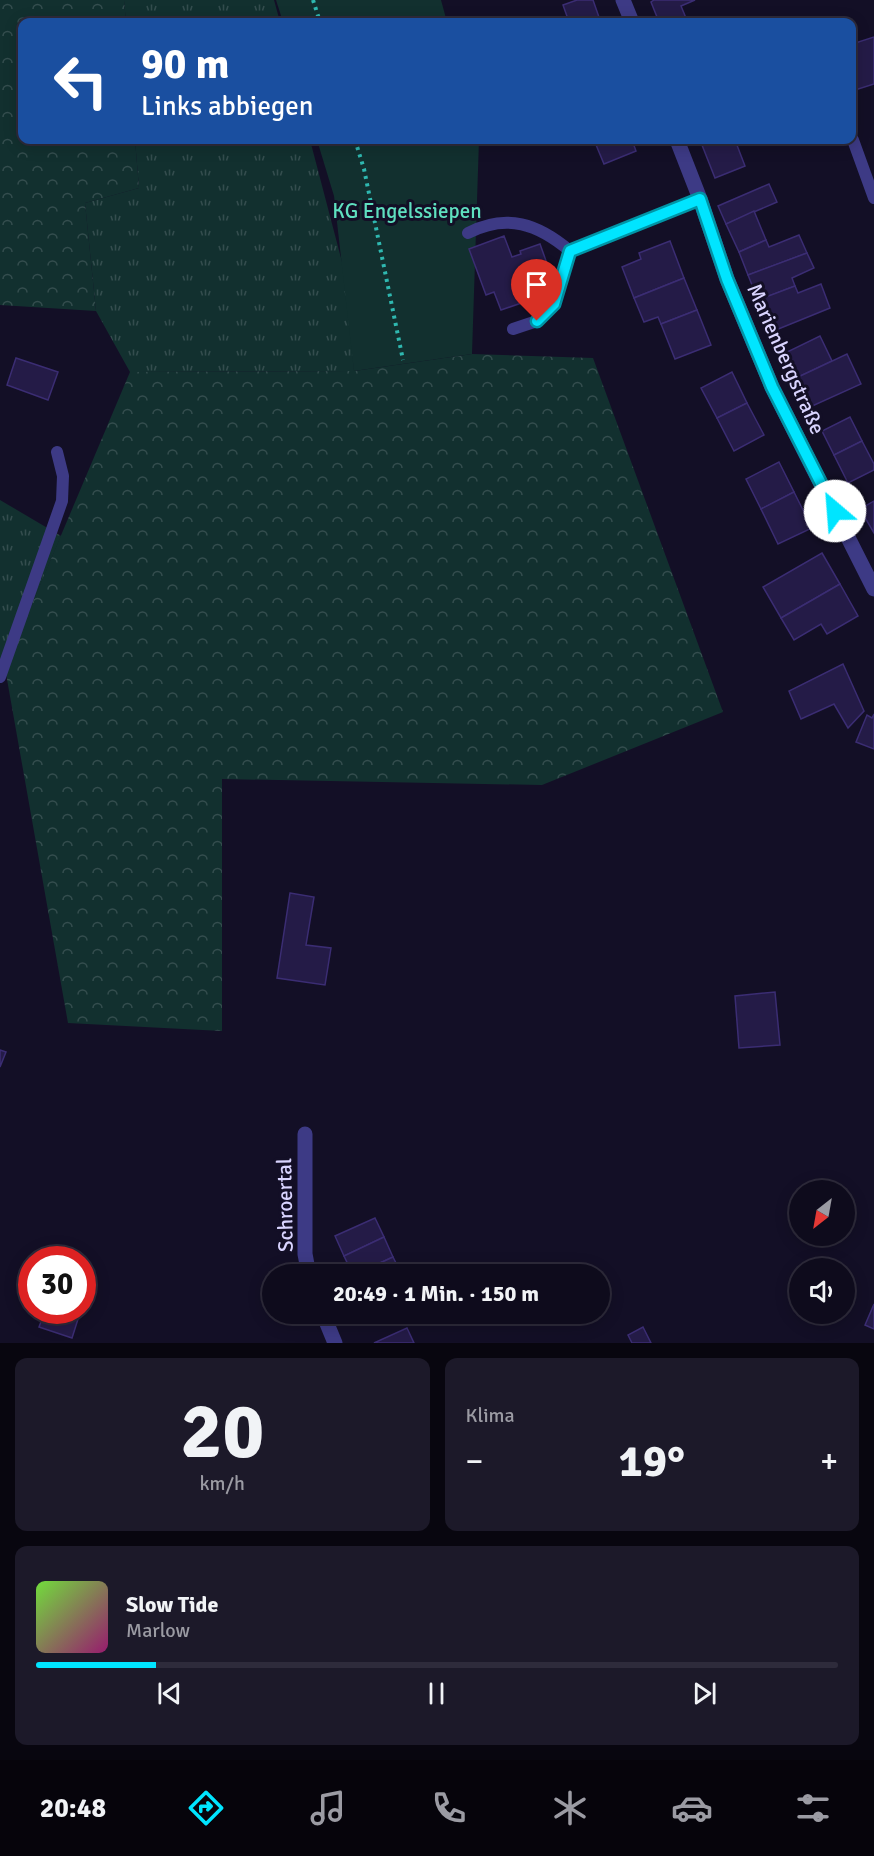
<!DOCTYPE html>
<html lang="de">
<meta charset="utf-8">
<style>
:root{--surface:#0e0b1c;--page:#1c1929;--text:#f1f3f6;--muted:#9b9ba3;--line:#2e2b3b;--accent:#00e5ff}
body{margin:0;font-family:Signika,sans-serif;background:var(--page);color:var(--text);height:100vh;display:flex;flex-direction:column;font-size:22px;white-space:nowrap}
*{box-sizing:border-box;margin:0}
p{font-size:20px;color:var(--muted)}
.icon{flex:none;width:33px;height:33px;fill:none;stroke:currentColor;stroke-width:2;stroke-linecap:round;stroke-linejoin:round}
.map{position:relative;height:1343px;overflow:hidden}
.side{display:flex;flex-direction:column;gap:15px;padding:15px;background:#08060f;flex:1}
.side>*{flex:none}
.banner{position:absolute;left:18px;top:18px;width:838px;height:126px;border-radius:12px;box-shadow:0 3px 15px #0003,0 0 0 2px var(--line);background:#1a4fa0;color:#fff;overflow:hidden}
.needle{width:39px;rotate:211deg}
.fabs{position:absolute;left:789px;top:1180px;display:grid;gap:12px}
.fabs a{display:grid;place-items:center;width:66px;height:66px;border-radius:50%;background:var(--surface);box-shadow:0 3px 15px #0003,0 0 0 2px var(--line);font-size:30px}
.speed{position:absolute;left:18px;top:1246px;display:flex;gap:12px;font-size:30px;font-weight:700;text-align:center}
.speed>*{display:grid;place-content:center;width:78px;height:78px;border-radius:50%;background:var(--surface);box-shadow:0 3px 15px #0003,0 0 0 2px var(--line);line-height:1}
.speed .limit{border:9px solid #d22;background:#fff;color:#111}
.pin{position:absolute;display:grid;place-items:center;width:51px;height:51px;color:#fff;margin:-62px -26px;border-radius:50% 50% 50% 0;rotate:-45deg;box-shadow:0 0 6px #0007}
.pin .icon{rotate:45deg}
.me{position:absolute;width:66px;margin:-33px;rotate:333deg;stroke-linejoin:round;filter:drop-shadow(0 0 4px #0008)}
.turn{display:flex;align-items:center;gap:21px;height:126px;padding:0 24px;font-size:27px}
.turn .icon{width:78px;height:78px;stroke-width:2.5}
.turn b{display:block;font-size:42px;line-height:51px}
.big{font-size:45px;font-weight:800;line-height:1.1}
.side .widget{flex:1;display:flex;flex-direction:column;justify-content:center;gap:9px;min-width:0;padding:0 21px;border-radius:12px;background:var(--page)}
.side .dial{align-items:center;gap:0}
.dial b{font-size:78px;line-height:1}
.song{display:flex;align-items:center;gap:18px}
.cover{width:72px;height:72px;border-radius:9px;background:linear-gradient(135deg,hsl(100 70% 55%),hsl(320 70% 35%))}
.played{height:6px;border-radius:3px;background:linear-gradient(90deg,var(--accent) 15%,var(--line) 15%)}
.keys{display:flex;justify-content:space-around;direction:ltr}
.heat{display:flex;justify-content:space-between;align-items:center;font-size:33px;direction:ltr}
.side .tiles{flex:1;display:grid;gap:15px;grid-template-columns:1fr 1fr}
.widget:last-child{grid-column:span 2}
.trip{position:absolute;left:262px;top:1264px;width:348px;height:60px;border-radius:30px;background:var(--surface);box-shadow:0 3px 15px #0003,0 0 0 2px var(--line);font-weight:800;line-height:60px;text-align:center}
.tabs{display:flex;height:96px;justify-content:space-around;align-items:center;background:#06040b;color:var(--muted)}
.tabs .icon{width:42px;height:42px}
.tabs .on{color:var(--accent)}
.tabs b{font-size:27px;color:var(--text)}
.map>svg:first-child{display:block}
.grass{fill:url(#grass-tufts)}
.forest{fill:url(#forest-crowns)}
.garden{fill:#12302f}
.building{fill:#241b47;stroke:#3b2d73;stroke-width:1.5}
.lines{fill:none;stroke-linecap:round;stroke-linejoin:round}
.path{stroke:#2fb8b0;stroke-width:4;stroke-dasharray:3 4.5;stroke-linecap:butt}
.lane{stroke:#3d3a85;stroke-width:12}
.street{stroke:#3d3a85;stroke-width:15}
.route-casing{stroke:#0095a6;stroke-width:15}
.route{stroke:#00e5ff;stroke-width:10}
.labels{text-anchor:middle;stroke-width:6;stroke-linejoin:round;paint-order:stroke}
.park-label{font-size:21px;fill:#5fe0c0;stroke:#130f26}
.street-label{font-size:21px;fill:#d9d4ff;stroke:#130f26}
</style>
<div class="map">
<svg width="874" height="1343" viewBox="0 0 874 1343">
<defs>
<pattern id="grass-tufts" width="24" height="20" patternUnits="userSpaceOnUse" patternTransform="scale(1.5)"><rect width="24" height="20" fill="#12302f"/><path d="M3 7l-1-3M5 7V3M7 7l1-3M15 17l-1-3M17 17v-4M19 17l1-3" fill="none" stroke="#344d4e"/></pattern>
<pattern id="forest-crowns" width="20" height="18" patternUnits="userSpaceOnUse" patternTransform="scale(1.5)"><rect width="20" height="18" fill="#12302f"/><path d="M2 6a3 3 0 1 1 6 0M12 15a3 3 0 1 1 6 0" fill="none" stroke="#344d4e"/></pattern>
</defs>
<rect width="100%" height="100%" fill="#130f26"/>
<g class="grass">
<polygon points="124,0 274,0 280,22 126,22"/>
<polygon points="135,140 310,140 352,300 354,371 130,372 96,311 85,203 139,188"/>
<polygon points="0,500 61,536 5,668 0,665"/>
</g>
<g class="forest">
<polygon points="0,0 124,0 126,22 22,22 22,140 135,140 139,188 85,203 96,311 0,305"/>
<polygon points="472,354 593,358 723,712 542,785 222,779 222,1031 68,1023 5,668 130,372 354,371"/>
</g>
<g class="garden">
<polygon points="276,0 441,0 447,22 283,22"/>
<polygon points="317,140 479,140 472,354 354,371 334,196"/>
</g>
<g class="building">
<polygon points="577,0 593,0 600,20 595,22 569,22 563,5"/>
<polygon points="654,0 695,0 681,6 686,18 675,22 659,22 651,2"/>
<polygon points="874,37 874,84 852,91 852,44"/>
<polygon points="594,140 632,140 636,151 604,164"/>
<polygon points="700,140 735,140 745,166 715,178"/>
<polygon points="769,184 777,202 726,224 718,206"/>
<polygon points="754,211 766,240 739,252 726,224"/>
<polygon points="799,235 807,253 748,275 739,252 766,240 769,247"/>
<polygon points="504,236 512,257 521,254 520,251 540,244 550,272 529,279 536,298 501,310 494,292 486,295 469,249"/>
<polygon points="670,241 684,278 634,298 622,267 641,259 639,253"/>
<polygon points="807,253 814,268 792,278 795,286 758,300 748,275"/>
<polygon points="684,278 697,310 661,324 658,317 644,322 634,298"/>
<polygon points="821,284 830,308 771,332 758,300 795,286 798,293"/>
<polygon points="697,310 711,345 675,359 661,324"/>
<polygon points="820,336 832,361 796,378 785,353"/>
<polygon points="847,354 861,384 810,407 796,378"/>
<polygon points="16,358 58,372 48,400 7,385"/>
<polygon points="732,372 747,403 717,418 701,388"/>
<polygon points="747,403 764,435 734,451 717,418"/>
<polygon points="850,417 862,441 834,455 822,431"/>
<polygon points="862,441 874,464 874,470 848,483 834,455"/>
<polygon points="779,462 794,492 761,509 746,479"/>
<polygon points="794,492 812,528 778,544 761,509"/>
<polygon points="874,501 874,533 860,509"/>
<polygon points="822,553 840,584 781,618 763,587"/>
<polygon points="840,584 858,616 827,634 821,624 794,640 781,618"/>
<polygon points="843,664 864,711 848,728 834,704 801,719 789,691"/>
<polygon points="874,714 874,749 856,742 867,715 872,718"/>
<polygon points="290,893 314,897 306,945 331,948 325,985 277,978"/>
<polygon points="775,992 780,1045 739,1048 735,996"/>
<polygon points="0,1050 6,1052 0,1067"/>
<polygon points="375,1218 384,1237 344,1256 335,1236"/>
<polygon points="384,1237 393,1257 353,1275 344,1256"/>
<polygon points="393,1257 402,1275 354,1275"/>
<polygon points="874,1304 874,1329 865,1325"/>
<polygon points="45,1311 64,1311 79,1316 72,1338 39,1327"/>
<polygon points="643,1327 651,1343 632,1343 628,1335"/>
<polygon points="407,1328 414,1343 374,1343"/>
</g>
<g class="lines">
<g class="path">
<polyline points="313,0 320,22"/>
<polyline points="355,140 364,169 403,360"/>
</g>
<g class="lane">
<polyline points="853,140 874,198"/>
<path d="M468,233c39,-20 70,-9 102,18"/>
<polyline points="513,329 537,321 554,304 570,251 700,199"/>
<polyline points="0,677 62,501 63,476 57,452"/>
</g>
<g class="street">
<polyline points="623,0 632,22"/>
<polyline points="677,140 700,199 727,279 772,387 874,589"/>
<polyline points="305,1134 305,1254 309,1275"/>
<polyline points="323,1314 335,1343"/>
</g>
</g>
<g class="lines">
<defs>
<polyline id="route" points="537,321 554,304 570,251 700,199 727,279 772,387 835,511"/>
</defs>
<use href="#route" class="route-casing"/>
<use href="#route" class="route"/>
</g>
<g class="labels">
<g class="park-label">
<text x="407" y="218">KG Engelssiepen</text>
</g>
<g class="street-label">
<text transform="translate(786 359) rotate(66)" y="7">Marienbergstraße</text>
<text transform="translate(285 1205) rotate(-91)" y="7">Schroertal</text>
</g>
</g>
</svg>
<div class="fabs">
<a><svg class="needle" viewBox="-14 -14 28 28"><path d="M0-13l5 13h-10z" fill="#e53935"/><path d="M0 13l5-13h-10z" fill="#9b9ba3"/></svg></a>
<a><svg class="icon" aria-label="sound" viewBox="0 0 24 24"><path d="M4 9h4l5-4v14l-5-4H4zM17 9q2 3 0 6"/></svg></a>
</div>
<div class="speed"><div class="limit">30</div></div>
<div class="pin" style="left:537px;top:321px;background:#d93025"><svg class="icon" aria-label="arrive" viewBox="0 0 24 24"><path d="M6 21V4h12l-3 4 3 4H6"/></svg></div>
<svg class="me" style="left:835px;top:511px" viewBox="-20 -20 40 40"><circle r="19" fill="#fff"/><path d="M0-13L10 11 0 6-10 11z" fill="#00e5ff"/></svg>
<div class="trip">20:49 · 1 Min. · 150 m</div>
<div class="banner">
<div class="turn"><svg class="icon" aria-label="left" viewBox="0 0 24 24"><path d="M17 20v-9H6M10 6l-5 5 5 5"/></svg><div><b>90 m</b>Links abbiegen</div></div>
</div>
</div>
<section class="side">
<div class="tiles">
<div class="widget dial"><b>20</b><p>km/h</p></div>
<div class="widget"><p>Klima</p>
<div class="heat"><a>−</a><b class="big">19°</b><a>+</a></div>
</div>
<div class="widget">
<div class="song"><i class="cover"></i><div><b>Slow Tide</b><p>Marlow</p></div></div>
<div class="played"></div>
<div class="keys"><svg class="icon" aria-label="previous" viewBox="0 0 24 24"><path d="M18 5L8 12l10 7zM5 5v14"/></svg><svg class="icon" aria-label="pause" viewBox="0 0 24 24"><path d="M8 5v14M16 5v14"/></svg><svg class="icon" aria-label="next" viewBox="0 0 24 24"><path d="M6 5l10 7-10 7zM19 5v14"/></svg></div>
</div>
</div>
</section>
<nav class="tabs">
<b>20:48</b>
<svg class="icon on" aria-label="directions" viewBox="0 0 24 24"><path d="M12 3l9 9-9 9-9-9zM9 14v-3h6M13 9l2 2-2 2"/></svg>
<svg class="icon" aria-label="music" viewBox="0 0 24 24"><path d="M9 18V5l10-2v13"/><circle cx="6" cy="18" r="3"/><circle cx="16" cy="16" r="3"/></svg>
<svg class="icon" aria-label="phone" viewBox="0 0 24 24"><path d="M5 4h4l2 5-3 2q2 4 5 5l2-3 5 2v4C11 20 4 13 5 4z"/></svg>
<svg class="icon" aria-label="climate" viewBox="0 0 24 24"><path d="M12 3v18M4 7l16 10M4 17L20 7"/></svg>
<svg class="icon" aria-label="car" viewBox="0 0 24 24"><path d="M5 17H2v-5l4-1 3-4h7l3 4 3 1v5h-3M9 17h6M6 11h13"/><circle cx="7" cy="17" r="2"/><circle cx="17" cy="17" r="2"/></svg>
<svg class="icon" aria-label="filters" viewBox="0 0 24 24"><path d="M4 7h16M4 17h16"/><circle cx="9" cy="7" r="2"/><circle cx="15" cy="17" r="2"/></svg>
</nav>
